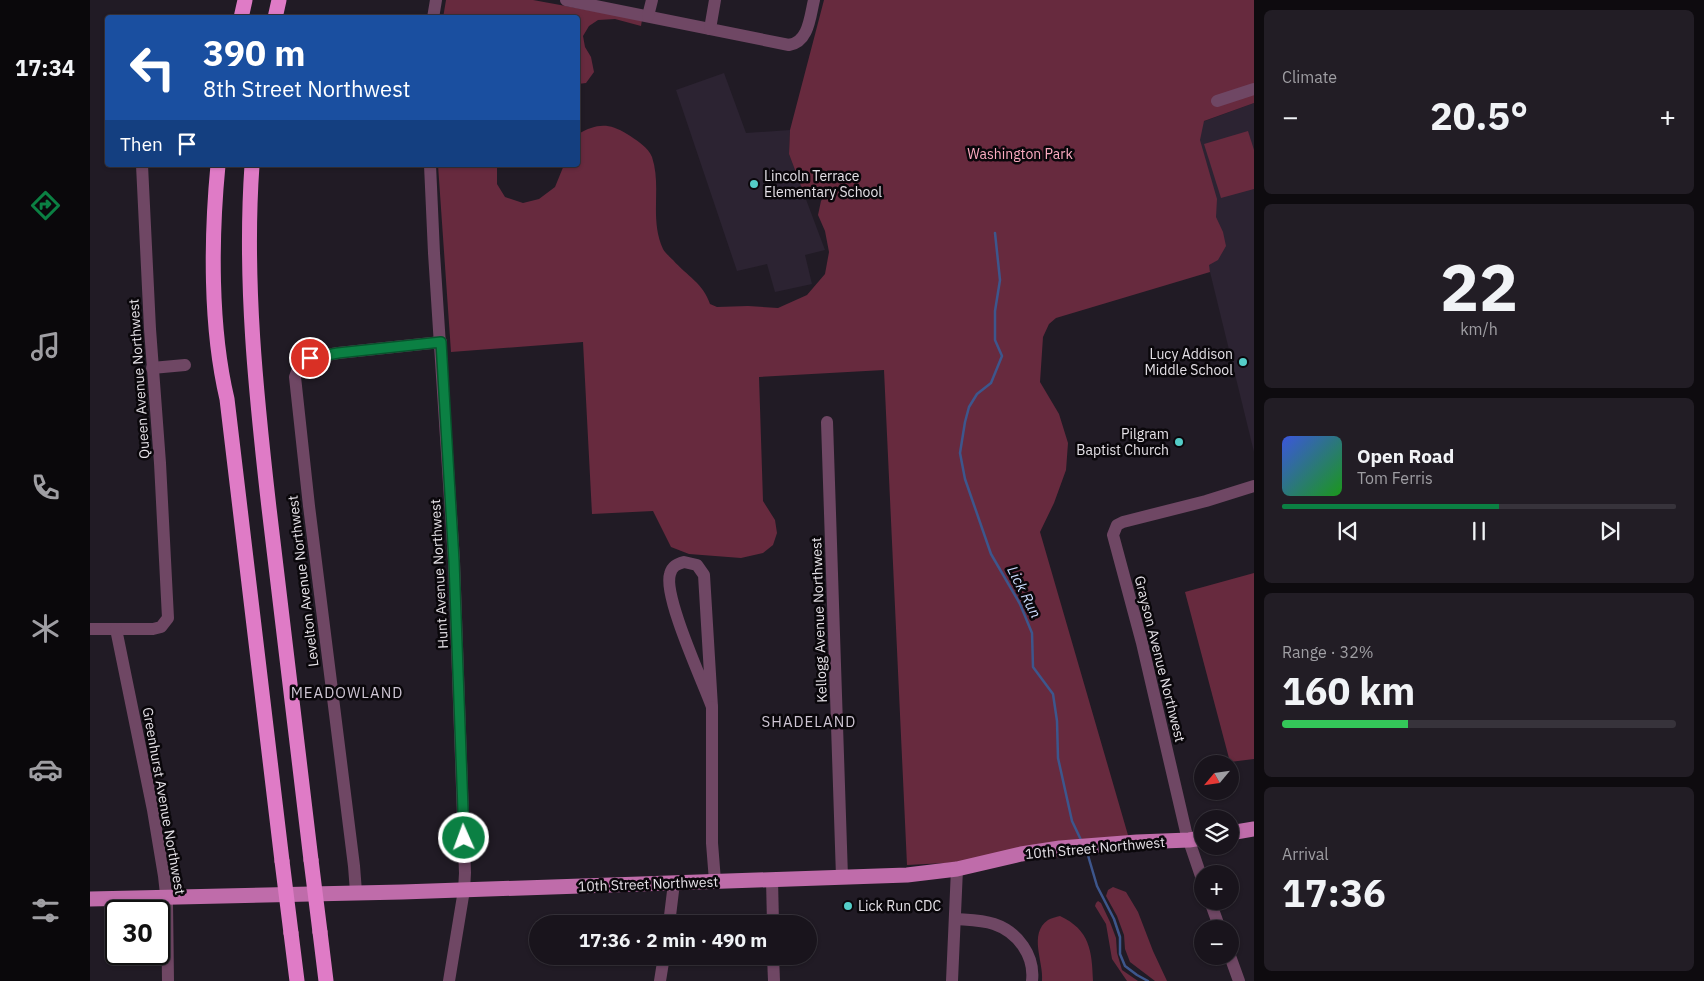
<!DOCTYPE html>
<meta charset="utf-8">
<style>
:root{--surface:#19141c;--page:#221d25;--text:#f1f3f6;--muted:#9f9ea3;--line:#37333b;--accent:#0b8043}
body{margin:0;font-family:"IBM Plex Sans",sans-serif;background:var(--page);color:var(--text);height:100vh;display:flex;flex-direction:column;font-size:19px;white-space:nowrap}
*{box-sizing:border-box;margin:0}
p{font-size:16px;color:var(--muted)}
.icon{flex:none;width:28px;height:28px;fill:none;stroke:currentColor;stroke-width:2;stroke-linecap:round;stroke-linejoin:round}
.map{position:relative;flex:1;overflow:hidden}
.drawer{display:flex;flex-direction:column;gap:10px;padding:10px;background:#0e0b0f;width:450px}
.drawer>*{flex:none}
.banner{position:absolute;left:15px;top:15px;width:475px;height:152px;border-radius:5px;box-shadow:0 1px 4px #0004,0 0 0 1px var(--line);background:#1a4fa0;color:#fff;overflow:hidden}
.needle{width:32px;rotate:241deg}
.controls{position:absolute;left:1104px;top:755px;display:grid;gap:10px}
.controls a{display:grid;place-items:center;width:45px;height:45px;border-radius:50%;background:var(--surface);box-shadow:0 1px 4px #0004,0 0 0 1px var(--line);font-size:25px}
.speed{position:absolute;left:15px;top:900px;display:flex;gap:10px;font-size:25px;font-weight:700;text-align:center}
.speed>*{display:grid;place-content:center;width:65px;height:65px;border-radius:50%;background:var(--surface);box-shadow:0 1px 4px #0004,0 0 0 1px var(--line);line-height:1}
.speed .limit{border:2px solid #111;border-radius:8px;background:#fff;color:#111}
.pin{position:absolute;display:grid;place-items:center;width:42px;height:42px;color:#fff;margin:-21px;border:2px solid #fff;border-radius:50%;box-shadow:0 1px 5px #0007}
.me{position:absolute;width:55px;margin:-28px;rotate:358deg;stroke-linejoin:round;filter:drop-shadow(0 0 4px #0008)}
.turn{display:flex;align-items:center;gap:18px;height:105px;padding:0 15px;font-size:22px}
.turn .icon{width:65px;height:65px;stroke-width:2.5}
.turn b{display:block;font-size:35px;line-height:42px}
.then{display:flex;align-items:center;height:48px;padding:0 15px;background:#0003;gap:10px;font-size:19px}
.big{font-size:38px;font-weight:800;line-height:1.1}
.drawer .card{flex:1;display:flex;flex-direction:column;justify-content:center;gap:8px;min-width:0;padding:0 18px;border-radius:8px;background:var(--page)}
.drawer .dial{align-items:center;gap:0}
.dial b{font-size:65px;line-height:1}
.song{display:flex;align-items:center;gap:15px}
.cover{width:60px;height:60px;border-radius:8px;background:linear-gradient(135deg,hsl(230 70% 55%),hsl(120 70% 35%))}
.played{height:5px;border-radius:2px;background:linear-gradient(90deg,var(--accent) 55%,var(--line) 55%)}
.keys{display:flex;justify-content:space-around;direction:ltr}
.heat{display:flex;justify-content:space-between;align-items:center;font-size:28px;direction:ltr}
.charge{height:8px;border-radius:4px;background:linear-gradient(90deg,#34c759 32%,var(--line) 0)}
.trip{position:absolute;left:439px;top:915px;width:288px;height:50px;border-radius:25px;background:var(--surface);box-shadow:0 1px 4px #0004,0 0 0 1px var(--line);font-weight:800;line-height:50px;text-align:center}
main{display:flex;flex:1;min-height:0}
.menu{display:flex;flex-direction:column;width:90px;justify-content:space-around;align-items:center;background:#0a080b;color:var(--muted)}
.menu .icon{width:35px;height:35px}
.menu .on{color:var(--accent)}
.menu b{font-size:22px;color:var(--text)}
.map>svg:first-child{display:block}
.built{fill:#2c2332}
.green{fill:#672a3e}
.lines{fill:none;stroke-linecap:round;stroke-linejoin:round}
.stream{stroke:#3d568c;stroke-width:2.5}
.minor{stroke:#6f4764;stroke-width:12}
.major{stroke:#bf6caa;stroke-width:15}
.highway{stroke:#df7bc6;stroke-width:15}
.highway-bridge{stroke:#df7bc6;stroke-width:15}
.route-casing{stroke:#07532c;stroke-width:12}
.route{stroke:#0b8043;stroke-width:9}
.poi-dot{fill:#54cdc8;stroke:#0a070b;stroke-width:2}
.labels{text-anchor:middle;stroke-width:5;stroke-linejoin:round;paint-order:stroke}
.park-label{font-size:14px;fill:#fcabc1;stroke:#0a070b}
.poi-label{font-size:14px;fill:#e5e1e7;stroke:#0a070b;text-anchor:start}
.street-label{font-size:14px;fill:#e5e1e7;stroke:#0a070b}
.water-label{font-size:15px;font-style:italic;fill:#c8d9fa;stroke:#0a070b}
.neighbourhood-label{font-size:15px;letter-spacing:1px;fill:#cec5d3;stroke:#0a070b}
</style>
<main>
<nav class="menu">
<b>17:34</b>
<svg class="icon on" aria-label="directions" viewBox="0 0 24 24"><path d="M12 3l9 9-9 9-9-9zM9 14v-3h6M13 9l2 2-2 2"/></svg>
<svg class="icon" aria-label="music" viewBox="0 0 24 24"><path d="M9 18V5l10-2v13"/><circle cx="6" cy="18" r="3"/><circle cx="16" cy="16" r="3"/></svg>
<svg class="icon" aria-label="phone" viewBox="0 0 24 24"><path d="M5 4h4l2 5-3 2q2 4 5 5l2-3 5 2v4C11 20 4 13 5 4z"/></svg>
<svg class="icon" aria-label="climate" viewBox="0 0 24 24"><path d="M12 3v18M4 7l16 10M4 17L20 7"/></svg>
<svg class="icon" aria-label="car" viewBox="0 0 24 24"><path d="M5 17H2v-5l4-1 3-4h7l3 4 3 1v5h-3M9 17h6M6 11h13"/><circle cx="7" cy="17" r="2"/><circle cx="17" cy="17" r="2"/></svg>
<svg class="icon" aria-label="filters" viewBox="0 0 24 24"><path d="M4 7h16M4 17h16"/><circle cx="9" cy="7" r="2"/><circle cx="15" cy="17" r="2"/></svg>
</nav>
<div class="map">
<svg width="1164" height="981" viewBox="0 0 1164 981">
<rect width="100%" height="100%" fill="#211b25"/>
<g class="built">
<polygon points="634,73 656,133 700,130 699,154 735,250 715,255 722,284 685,292 677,264 647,271 586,90"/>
<polygon points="1164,103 1164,452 1120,272 1082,133"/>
</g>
<g class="green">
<polygon points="356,0 443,0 552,20 551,26 525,19 508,20 499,26 493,36 495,47 501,57 504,72 496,83 488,84 488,18 353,18"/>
<path d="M734,0h430v103l-50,18 -4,19 17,59 -1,18 7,15 3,14 -8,14 -9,5 1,7 -154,46 -7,6 -6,13 -3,45 19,32 9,29 -2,27 -12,33 -14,29 90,310 -67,15 -156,8 -23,-495 -125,7 4,124 12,19 2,13 -4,12 -10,8 -22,5 -52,-4 -18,-7 -18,-36 -61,3 -9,-172 -132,10 -13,-187h59v19l8,13 18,6 16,-4 16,-12 9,-22h14v-31c18,-10 30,-12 49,0 8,5 22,14 25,23 10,30 -3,61 11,92 2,4 7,8 10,11 14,16 30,23 37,44l7,3 31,-1 30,2 29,-13 18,-21 4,-22 -4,-21 -7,-16 3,-14 2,-3 -19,-4 -15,-40 1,-24z"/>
<polygon points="1158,131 1164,150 1164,189 1131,198 1114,144"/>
<polygon points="1164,573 1164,759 1140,762 1095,592"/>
<polygon points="1023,887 1036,892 1048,912 1063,951 1077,981 1065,981 1040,962 1035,949 1034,935 1027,916 1016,896 1018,890"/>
<polygon points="1008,901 1011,903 1020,922 1026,938 1027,953 1032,970 1048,981 1037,981 1022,959 1016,924 1005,906 1006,903"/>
<path d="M970,916c30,14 32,35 33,65h-51c2,-19 -14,-47 6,-61 3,-2 8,-3 12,-4z"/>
</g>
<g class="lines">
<g class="stream">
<polyline points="905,233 910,280 905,311 905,340 912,356 901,383 887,394 879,407 875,422 870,453 875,479 901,554 930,604 942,633 943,667 963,694 967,721 968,758 982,821 991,840"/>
<polyline points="997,852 1007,886 1024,919 1030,937 1030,954 1035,966 1047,975 1058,981"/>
</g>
<g class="minor">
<path d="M476,0l223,45c20,-3 21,-29 25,-45"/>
<polyline points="558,16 562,0"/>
<polyline points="343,18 346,0"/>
<polyline points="620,29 625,0"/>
<polyline points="1127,101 1164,89"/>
<polyline points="340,165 344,253 364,561 375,873 374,890 359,981"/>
<polyline points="62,368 95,365"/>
<polyline points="737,422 752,877"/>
<path d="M594,562l13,3 7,10 8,132c-9,-25 -49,-111 -42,-133 2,-8 7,-10 14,-12z"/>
<polyline points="0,629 63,629 71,627 78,618 70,463 60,329 52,165"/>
<polyline points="26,629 63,810 74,876 77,903 78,981"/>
<polyline points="622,707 622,843 625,881"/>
<polyline points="682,879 683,924"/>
<polyline points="1112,879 1096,832 1052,643 1023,535 1027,525 1033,522 1116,501 1164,486"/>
<polyline points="266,892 264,866 219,506 205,377 209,366 220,358 248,353 351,342"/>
<polyline points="1120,901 1130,929"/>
<path d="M866,919c13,1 26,1 38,5 24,8 41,32 38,57"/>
<polyline points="579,924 584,883"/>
<polyline points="683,956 684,981"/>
<polyline points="1140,956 1149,981"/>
<polyline points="570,981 574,956"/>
<polyline points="862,981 867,869"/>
</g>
<g class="major">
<polyline points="1140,833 1164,829"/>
<polyline points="0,899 312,892 817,875 867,869 931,854 970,848 1047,842 1099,840 1112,838"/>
</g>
<g class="highway">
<polyline points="151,18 155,0"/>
<polyline points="185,18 189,0"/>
<path d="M128,165c-7,73 -8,162 9,234l55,462"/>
<path d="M162,165c-8,115 4,229 17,343 14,117 29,234 42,352"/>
<polyline points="230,932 236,981"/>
<polyline points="201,933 207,981"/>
</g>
<g class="highway-bridge">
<polyline points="221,860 230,932"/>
<polyline points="192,861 201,933"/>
</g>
</g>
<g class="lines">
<defs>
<polyline id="route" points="220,358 248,353 351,342 364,561 374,838"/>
</defs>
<use href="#route" class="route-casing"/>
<use href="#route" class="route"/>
</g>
<g class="poi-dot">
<circle cx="664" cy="184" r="5"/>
<circle cx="1153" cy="362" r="5"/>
<circle cx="1089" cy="442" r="5"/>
<circle cx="758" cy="906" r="5"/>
</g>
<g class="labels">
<g class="park-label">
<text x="930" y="159">Washington Park</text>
</g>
<g class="poi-label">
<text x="674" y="181">Lincoln Terrace<tspan x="674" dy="16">Elementary School</tspan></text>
<text x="1143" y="359" text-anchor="end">Lucy Addison<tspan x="1143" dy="16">Middle School</tspan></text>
<text x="1079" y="439" text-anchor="end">Pilgram<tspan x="1079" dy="16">Baptist Church</tspan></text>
<text x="768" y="911">Lick Run CDC</text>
</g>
<g class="street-label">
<text transform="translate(49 379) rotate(-94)" y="5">Queen Avenue Northwest</text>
<text transform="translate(349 574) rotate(-93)" y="5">Hunt Avenue Northwest</text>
<text transform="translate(213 581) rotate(-97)" y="5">Levelton Avenue Northwest</text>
<text transform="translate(729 620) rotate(-92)" y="5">Kellogg Avenue Northwest</text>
<text transform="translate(1070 659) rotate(76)" y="5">Grayson Avenue Northwest</text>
<text transform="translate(74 801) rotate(80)" y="5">Greenhurst Avenue Northwest</text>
<text transform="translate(1005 848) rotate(-5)" y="5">10th Street Northwest</text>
<text transform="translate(558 884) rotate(-2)" y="5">10th Street Northwest</text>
</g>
<g class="water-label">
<text transform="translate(934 592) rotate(63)" y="5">Lick Run</text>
</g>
<g class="neighbourhood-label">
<text x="257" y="698">MEADOWLAND</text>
<text x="719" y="727">SHADELAND</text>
</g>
</g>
</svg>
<div class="controls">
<a><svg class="needle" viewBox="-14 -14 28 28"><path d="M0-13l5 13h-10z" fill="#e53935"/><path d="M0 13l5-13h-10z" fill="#9f9ea3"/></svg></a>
<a><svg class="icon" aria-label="layers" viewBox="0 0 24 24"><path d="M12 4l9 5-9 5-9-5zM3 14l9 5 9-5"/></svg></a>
<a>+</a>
<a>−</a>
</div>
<div class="speed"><div class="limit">30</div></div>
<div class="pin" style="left:220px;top:358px;background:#d93025"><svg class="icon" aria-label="arrive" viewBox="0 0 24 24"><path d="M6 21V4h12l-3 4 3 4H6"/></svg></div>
<svg class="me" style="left:374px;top:838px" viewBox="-20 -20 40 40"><circle r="17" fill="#0b8043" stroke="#fff" stroke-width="3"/><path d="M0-11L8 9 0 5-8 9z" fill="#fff"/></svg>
<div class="trip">17:36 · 2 min · 490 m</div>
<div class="banner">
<div class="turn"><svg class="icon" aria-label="left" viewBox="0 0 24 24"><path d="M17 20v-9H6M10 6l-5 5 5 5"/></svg><div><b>390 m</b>8th Street Northwest</div></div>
<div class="then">Then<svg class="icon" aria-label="arrive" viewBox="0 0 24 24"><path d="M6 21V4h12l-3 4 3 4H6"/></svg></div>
</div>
</div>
<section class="drawer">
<div class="card"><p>Climate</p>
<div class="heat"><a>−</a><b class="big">20.5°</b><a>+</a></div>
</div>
<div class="card dial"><b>22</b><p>km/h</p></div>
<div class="card">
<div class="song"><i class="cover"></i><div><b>Open Road</b><p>Tom Ferris</p></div></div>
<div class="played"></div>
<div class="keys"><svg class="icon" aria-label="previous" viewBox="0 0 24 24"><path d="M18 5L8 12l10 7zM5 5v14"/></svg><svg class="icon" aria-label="pause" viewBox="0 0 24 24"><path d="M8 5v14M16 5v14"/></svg><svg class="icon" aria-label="next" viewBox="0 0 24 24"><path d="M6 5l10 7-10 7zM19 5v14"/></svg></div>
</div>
<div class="card"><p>Range · 32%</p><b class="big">160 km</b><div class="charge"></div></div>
<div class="card"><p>Arrival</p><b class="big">17:36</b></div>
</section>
</main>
